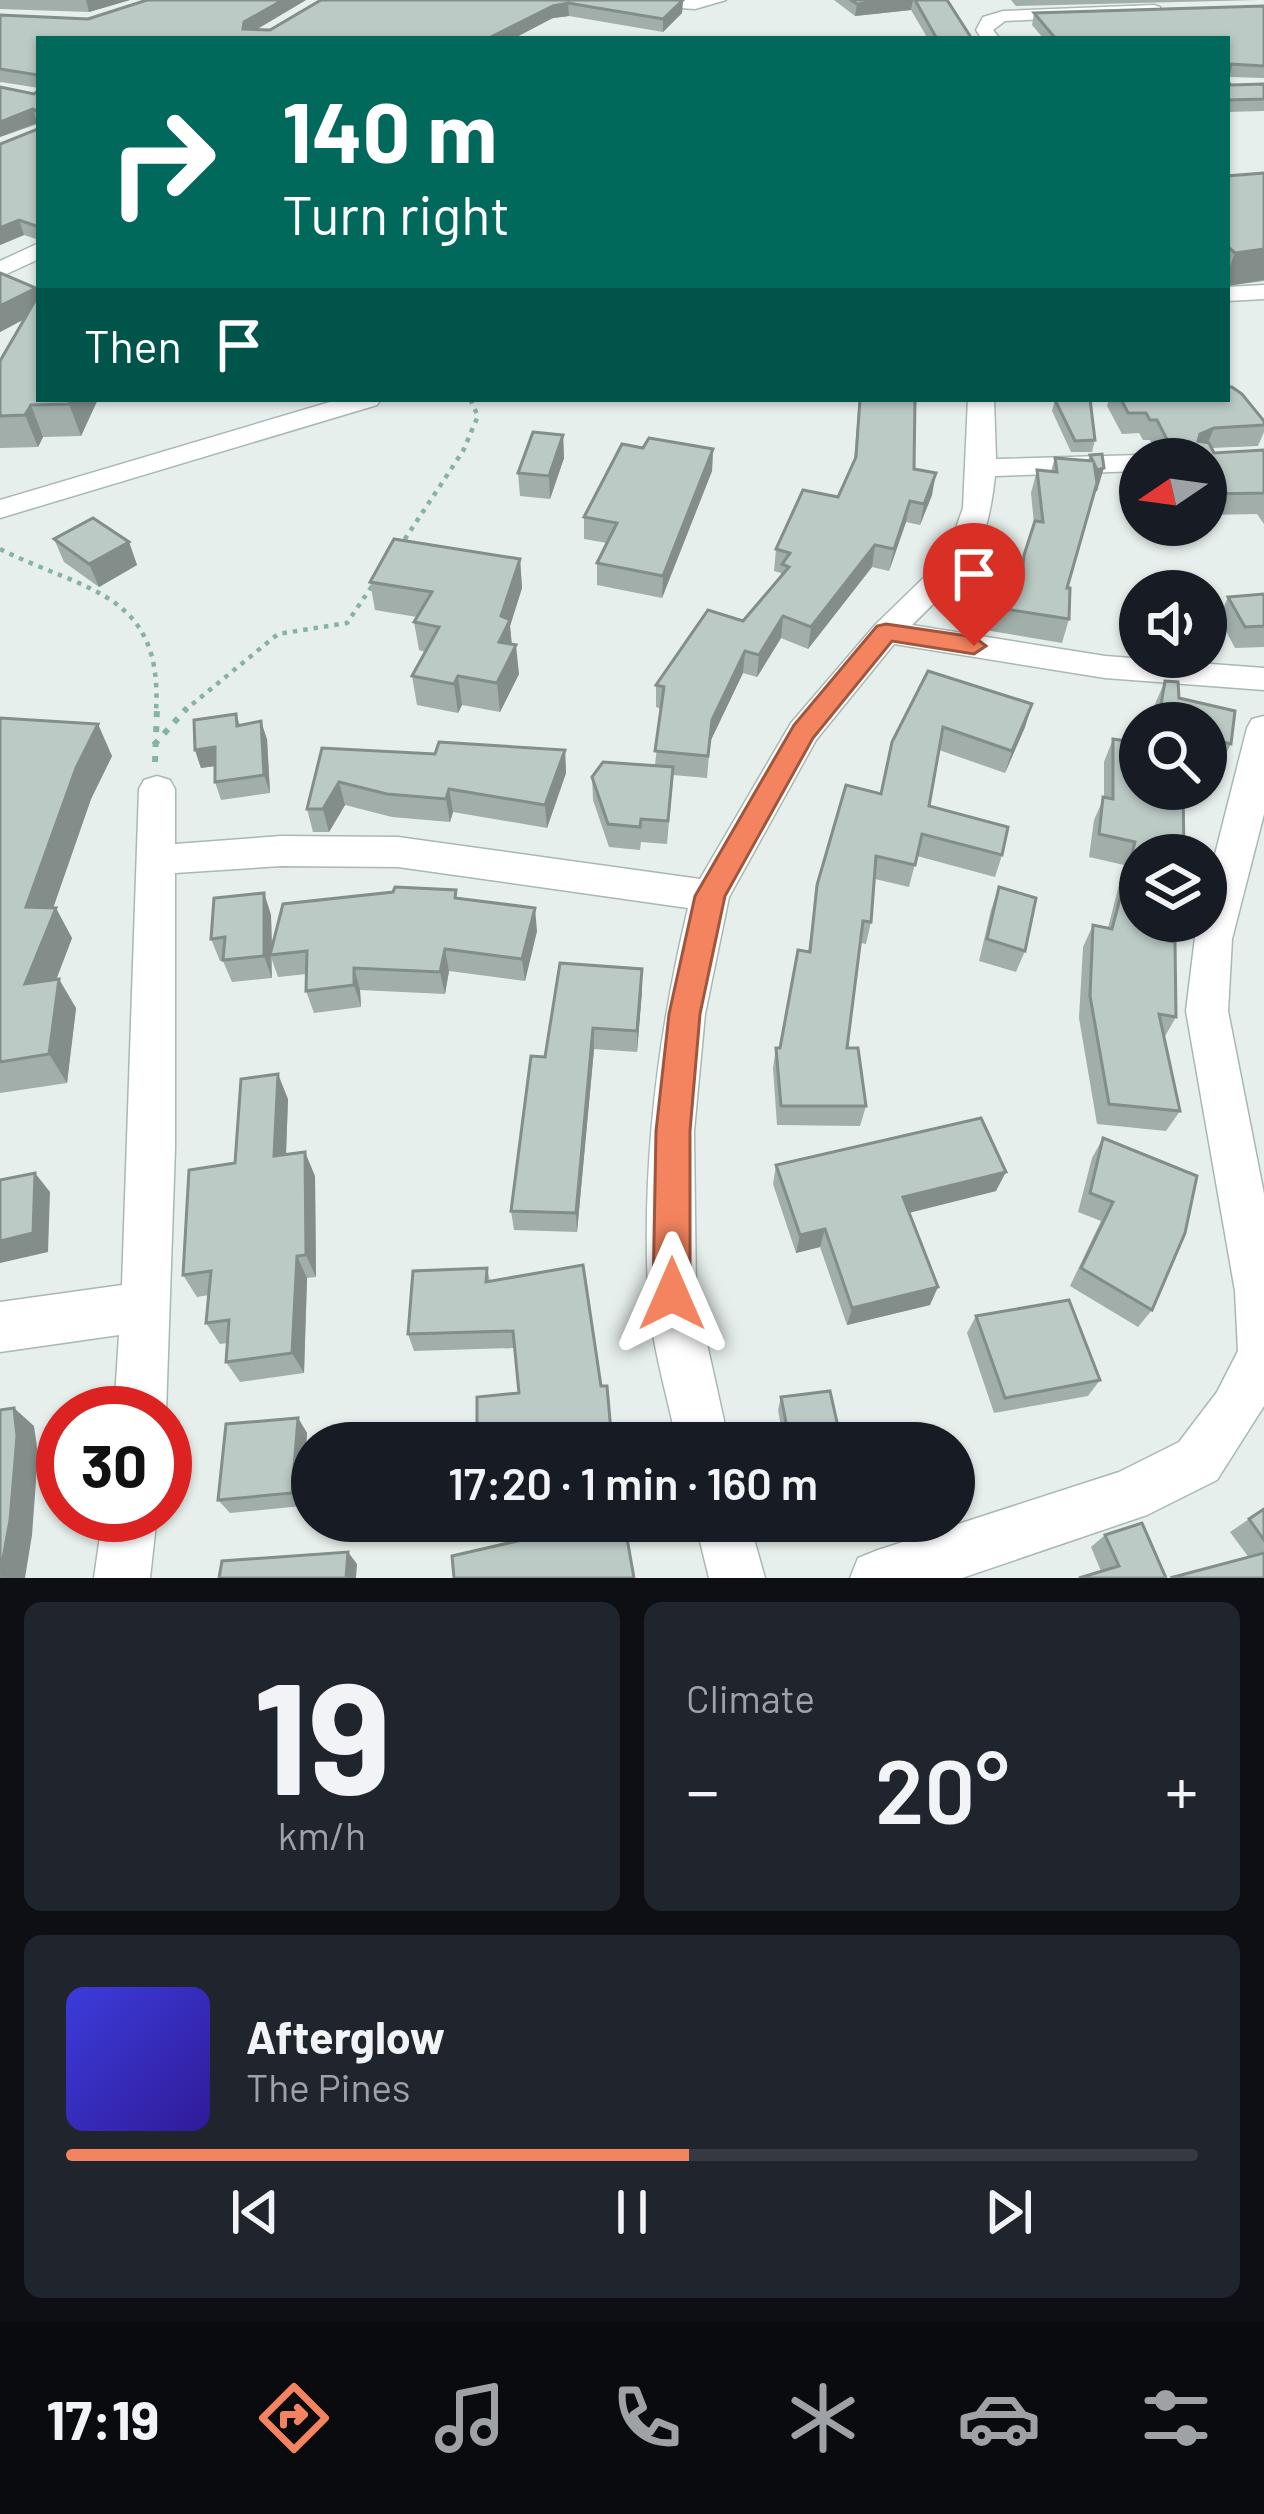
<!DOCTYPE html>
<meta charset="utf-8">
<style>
:root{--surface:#171b24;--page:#20242c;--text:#f1f3f6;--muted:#9ea1a6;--line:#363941;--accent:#f4845f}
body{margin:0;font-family:Barlow,sans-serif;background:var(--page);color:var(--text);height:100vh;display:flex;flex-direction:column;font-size:45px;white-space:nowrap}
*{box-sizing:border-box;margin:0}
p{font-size:39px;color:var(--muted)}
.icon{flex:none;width:66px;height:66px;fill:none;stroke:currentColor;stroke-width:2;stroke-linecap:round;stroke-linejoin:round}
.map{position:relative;height:1578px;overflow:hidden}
.sheet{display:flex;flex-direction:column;gap:24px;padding:24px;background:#0d0f14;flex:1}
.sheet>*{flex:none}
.guide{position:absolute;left:36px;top:36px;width:1194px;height:366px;border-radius:0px;box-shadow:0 3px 9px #0004;background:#00695c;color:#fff;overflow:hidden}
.needle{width:78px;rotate:257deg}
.buttons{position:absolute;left:1119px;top:438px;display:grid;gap:24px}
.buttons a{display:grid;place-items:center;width:108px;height:108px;border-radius:50%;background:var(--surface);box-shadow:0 3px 9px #0004;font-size:60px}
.speed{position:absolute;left:36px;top:1386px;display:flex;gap:24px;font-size:60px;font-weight:700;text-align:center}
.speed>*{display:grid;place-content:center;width:156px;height:156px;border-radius:50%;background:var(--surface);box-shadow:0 3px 9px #0004;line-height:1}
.speed .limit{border:18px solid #d22;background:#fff;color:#111}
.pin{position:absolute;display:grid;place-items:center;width:102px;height:102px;color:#fff;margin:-123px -51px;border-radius:50% 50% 50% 0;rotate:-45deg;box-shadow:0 0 12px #0007}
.pin .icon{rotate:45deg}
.me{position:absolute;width:132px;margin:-66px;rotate:0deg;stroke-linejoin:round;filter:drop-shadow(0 0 9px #0008)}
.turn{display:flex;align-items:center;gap:42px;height:252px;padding:0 48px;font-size:54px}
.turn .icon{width:156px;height:156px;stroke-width:2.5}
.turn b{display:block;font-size:84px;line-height:102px}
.then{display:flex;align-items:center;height:114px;padding:0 48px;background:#0003;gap:24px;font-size:45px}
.big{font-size:90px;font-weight:600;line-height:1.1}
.sheet .tile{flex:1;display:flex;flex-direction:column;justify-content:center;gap:18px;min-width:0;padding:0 42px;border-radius:18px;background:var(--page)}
.sheet .dial{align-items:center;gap:0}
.dial b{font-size:156px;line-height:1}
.song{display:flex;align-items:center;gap:36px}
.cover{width:144px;height:144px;border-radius:18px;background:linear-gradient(135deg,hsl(240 70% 55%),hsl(250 70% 35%))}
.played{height:12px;border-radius:6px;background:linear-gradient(90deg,var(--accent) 55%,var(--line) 55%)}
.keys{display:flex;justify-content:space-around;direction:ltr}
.heat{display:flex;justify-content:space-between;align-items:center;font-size:66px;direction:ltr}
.sheet .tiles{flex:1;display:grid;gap:24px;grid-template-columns:1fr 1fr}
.tile:last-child{grid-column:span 2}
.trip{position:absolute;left:291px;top:1422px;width:684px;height:120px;border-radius:60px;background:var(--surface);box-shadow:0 3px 9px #0004;font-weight:600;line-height:120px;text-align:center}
.tabs{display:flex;height:192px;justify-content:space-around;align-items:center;background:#090b0e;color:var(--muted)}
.tabs .icon{width:84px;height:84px}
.tabs .selected{color:var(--accent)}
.tabs b{font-size:54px;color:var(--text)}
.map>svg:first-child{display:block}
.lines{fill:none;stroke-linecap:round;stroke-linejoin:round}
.minor-casing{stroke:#a8b8b2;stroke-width:3}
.path-far1{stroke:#86b3a5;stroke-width:4.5;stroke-dasharray:4.5 6;stroke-linecap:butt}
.path{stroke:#86b3a5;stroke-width:6;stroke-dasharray:6 9;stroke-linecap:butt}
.minor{fill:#fff;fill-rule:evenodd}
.wall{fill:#a1aea9}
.shaded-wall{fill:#838d89}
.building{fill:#bbcac4;stroke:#838d89;stroke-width:3}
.route{fill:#f4845f;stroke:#9f563e;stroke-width:3}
</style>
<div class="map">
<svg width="1264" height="1578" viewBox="0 0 1264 1578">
<rect width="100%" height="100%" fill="#e6efeb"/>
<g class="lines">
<defs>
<g id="minor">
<polygon points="628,0 726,0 695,9 636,5"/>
<polygon points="1154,5 1160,7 1160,13 1005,21 993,30 1000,39 982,39 976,30 983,17 1003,11"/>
<polygon points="39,243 39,259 0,277 0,261"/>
<polygon points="1264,285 1264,299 1227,301 1227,287"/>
<polygon points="340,399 381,399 377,405 0,518 0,500"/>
<path d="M968,399h26l2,60 144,-4 11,4h-11v12l-145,5c-9,82 -28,94 -83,149l193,31 159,12v22l-159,-12 -211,-34 -78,96 -87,157 -24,117 -11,117 2,163 33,149h-52c-10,-49 -27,-103 -29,-153 -6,-130 10,-256 40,-382l-290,-41 -117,-1 -106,7v275l-9,265h-52l5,-78 -119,17v-50l122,-17 17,-496 5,-9 13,-4 13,4 5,9v55l106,-8 117,1 302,42 91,-156 84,-98 71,-69 17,-48z"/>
<polygon points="1264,716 1264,814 1232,939 1228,1011 1264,1194 1264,1406 1217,1480 1147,1515 962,1578 850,1578 858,1558 878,1550 1119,1472 1179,1442 1217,1392 1238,1351 1235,1291 1186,1011 1197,921 1206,921 1206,890 1247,728 1252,719"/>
<polygon points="103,1515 157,1515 150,1578 94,1578"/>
<polygon points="695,1521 749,1521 765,1578 709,1578"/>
</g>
</defs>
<use href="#minor" class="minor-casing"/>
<g class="path-far1">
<polyline points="399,548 463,451 478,416 470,399"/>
<path d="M0,549c86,43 163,43 156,162"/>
<polyline points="184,711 278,634 347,623 374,583"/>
</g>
<g class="path">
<polyline points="154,745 187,708"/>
<polyline points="155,762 157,708"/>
</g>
<use href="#minor" class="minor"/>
</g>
<g class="wall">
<polygon points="0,0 130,0 89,12 0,9"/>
<polygon points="147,0 306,0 256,30 270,30 321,0 683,0 682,13 663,32 569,16 39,88 1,82 0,83 0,15 88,19"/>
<polygon points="834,0 947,0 972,39 928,39 911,10 855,16"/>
<polygon points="1011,0 1258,0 1016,6"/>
<polygon points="1264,6 1264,78 1228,77 1227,39 1044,39 1032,25 1034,13"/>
<polygon points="1227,81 1231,85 1264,84 1264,111 1227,112"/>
<polygon points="39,90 39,240 24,235 0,245 0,144 38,129 38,124 0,137"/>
<polygon points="1264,173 1264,281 1227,286 1227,176"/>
<polygon points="0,273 36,288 38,295 39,399 98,399 81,436 43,437 38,447 0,448 0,361 25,319 0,332"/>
<polygon points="859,399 914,469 932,495 920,525 906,522 889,571 872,567 808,649 781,638 757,677 743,673 710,742 707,778 673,775 667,844 641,842 640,850 609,847 593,800 592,777 655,765 661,709 656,707 656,685 743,621 780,578 781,573 774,571 776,549 838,497 854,461"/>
<polygon points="1109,399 1227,399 1264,421 1264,432 1258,446 1212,448 1214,453 1264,450 1264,524 1257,514 1206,515 1206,459 1159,459 1150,440 1143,440 1139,433 1122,434 1107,406"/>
<polygon points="1055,400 1095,440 1092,452 1071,452 1052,411"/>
<polygon points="563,435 564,458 550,499 520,496 518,473"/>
<polygon points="643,448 713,449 712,471 662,598 597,585 597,563 607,543 584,539 584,517"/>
<polygon points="1102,454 1097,491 1094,492 1067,588 1069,619 1062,643 973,628 974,612 980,589 1016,589 1017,578 1034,524 1031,493 1037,470 1051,471 1055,458 1088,461 1090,455"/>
<polygon points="54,539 129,542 137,565 99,587 64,562"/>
<polygon points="520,559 522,588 510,626 512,644 519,674 500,712 462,705 458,713 417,705 412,676 425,652 419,650 414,622 417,617 375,610 370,582"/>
<polygon points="1264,594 1264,647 1235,648 1219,618 1228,597"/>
<polygon points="1165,681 1179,698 1231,744 1219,767 1206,764 1206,723 1152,723 1155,704"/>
<polygon points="1032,704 1025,727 1005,773 939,750 929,806 1002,855 995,877 917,856 909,887 875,879 871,922 866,944 861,943 847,1048 866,1106 860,1126 777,1125 773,1068 776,1048 780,1048 808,952 817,885 881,794 892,742"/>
<polygon points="236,714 240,725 267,739 270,793 221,800 215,782 215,766 201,768 195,750"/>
<polygon points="0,718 112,756 91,799 53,908 72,938 56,980 76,1008 67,1083 0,1093"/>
<polygon points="1113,739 1169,941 1176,1017 1164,1038 1180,1111 1166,1131 1097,1124 1079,1018 1083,947 1093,925 1108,928 1124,865 1089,857 1094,820 1104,797 1104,762"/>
<polygon points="322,748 435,754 565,750 566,773 547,828 453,812 450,822 392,817 345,805 329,832 313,832 307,809"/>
<polygon points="999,887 1025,951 1016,972 979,961 991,910"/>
<polygon points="264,893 271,915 272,949 458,899 537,931 525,981 449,971 445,994 360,990 361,1007 314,1013 306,991 307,974 278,977 272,960 272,978 232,982 223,961 220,961 211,939"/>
<polygon points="642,991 637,1052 594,1049 577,1232 514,1230 511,1211 545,1057"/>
<polygon points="288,1099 286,1155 315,1176 316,1277 307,1278 304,1373 240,1382 226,1362 228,1343 220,1344 206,1323 209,1295 197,1297 183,1275 235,1163"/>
<polygon points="1103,1138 1152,1310 1138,1327 1070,1286 1101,1221 1078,1212 1092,1158"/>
<polygon points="776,1165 996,1191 909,1213 930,1305 847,1325 820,1247 796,1253 773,1184"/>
<polygon points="487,1268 490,1281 601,1386 519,1393 514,1348 414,1351 408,1334"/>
<polygon points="976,1316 1100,1380 1088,1396 994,1413 967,1333"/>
<polygon points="781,1397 841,1440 888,1443 784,1443 778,1410"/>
<polygon points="298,1418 307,1433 302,1506 230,1513 218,1500"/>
<polygon points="1264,1509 1264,1578 1230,1532"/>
<polygon points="1105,1535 1166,1578 1101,1571 1091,1547"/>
</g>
<g class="shaded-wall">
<polygon points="86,0 130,0 89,12"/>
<polygon points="283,0 306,0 247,35 243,29 244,22"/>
<polygon points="683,0 682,13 663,32 663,19"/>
<polygon points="892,0 913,0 911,10 855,16 857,4"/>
<polygon points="568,3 569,16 553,18 513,39 487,39 553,6"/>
<polygon points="33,109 37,123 0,137 0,122"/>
<polygon points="19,220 24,235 0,245 0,228"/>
<polygon points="1264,249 1264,280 1227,286 1227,274 1235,253"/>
<polygon points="36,288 39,297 39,311 0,332 0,306"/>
<polygon points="72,399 98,399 81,436 69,404"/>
<polygon points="31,405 43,437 38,447 25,415"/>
<polygon points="1214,428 1206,448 1192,455 1200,434"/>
<polygon points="563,435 564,458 550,499 549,476"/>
<polygon points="713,449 712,471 662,598 663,576"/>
<polygon points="1104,468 1097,491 1090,493 1097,470"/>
<polygon points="936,473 932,495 920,525 924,504"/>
<polygon points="910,501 906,522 889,571 894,549"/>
<polygon points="129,542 137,565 99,587 89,564"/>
<polygon points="875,545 872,567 808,649 811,627"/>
<polygon points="520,559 522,588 510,626 512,649 499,642 501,616"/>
<polygon points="783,616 781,638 757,677 759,655"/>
<polygon points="516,645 519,674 500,712 497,683"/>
<polygon points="745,651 743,673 710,742 707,778 712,720"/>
<polygon points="458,676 462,705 458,713 454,684"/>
<polygon points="1032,704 1025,727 1005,773 1012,751"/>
<polygon points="261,721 267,739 270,793 264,775"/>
<polygon points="98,724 112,756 91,799 43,937 26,907 76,768"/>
<polygon points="215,747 222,765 201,768 195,750"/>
<polygon points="565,750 566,773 547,828 545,805"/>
<polygon points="339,782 345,805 329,832 323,809"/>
<polygon points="449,789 453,812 450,822 446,799"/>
<polygon points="264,893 271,915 272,955 270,955 272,978 264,956"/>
<polygon points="56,908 72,938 43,1014 25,984"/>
<polygon points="535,908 537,931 525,981 522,959"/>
<polygon points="445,949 449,971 445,994 440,972"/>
<polygon points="354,968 360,990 361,1007 354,985"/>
<polygon points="642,969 642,991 637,1052 637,1031"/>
<polygon points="59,979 76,1008 67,1083 49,1054"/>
<polygon points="593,1028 594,1049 577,1232 576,1213"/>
<polygon points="278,1074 288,1099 285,1180 274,1156"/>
<polygon points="305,1152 315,1176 316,1277 306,1255"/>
<polygon points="1006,1172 996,1191 896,1216 903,1197"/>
<polygon points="35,1173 50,1192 48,1252 0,1263 0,1241"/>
<polygon points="825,1229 820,1247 796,1253 800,1235"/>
<polygon points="297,1256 307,1278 304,1373 292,1353"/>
<polygon points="938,1287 930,1305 847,1325 852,1308"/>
<polygon points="14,1408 34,1426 38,1454 32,1535 25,1578 0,1578"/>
<polygon points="298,1418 307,1433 302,1506 292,1493"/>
<polygon points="348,1552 357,1564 356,1578 346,1578"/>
</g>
<g class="building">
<polygon points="147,0 283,0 244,22 243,29 270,30 321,0 683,0 663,19 568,3 553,6 487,39 39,39 39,87 38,75 0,69 0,15 88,19"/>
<polygon points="851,0 892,0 857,4"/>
<polygon points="915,0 947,0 972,39 937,39"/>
<polygon points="1264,6 1264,66 1231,64 1227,79 1227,39 1056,39 1034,13"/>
<polygon points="1227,81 1231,85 1264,84 1264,99 1227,100"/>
<polygon points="0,87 34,94 39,90 39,113 33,109 0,122"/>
<polygon points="39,115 39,227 19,220 0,228 0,144 38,129"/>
<polygon points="1264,173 1264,249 1235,253 1227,246 1227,176"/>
<polygon points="0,273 36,288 0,306"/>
<polygon points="39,294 39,399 72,399 69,404 31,405 25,415 0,416 0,361"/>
<polygon points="1227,387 1232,387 1242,394 1264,421 1264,425 1214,428 1200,434 1198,441 1209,443 1214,453 1264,450 1264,493 1206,494 1206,459 1177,459 1157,420 1150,420 1146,413 1128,413 1121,399 1227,399"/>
<polygon points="860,399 915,399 914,469 936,473 924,504 910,501 894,549 875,545 811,627 783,616 759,655 745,651 712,720 708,756 655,751 664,687 656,685 708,610 743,621 789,567 782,564 790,553 776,549 803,490 838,497 856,457"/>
<polygon points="1090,399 1095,440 1075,441 1055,400"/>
<polygon points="533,432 563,435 549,476 518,473"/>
<polygon points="649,438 713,449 663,576 597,563 617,523 584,517 622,444 643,448"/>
<polygon points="1102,454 1104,468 1097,470 1094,463 1097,483 1067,588 1070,588 1069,619 979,605 980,589 1021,588 1024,555 1035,521 1043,522 1037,470 1057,472 1055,458 1093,461 1090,455"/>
<polygon points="93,518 129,542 89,564 54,539"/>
<polygon points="394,539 520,559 501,616 510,620 499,642 516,645 497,683 458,676 454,684 412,676 439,627 414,622 432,592 370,582"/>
<polygon points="1195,587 1196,591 1147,591 1145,588"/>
<polygon points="1264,594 1264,626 1245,627 1228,597"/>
<polygon points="928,671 1032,704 1012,751 943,727 929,806 1008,827 1002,855 922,834 915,865 876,856 871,922 863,921 847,1048 858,1048 866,1106 781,1106 776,1048 780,1048 798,950 810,952 817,885 846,785 881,794 892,742"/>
<polygon points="1165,681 1178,682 1179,698 1235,711 1231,744 1206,738 1206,723 1158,723"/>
<polygon points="236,714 237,726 261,721 264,775 215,782 215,747 195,750 194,720"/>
<polygon points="0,718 98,724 76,768 26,907 56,908 25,984 59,979 49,1054 0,1062"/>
<polygon points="1113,739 1140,743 1140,789 1183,789 1184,855 1140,855 1140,921 1173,921 1169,941 1175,942 1176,1017 1159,1014 1180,1111 1109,1104 1090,996 1093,925 1112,929 1135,842 1099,834 1103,797 1113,799"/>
<polygon points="439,742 565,750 545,805 449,789 446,799 387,794 339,782 323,809 307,809 322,748 435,754"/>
<polygon points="603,762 673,767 668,821 641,819 640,827 608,824 592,777"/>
<polygon points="395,887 456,890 455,898 535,908 522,959 445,949 440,972 354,968 354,985 306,991 307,951 270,955 283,904 393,892"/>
<polygon points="999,887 1036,898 1025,951 987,939"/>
<polygon points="264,893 264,956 223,960 225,937 211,939 214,898"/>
<polygon points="560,963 642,969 637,1031 593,1028 576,1213 511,1211 531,1056 545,1057"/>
<polygon points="278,1074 274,1156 305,1152 306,1255 297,1256 292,1353 226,1362 229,1320 206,1323 211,1271 183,1275 189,1170 235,1163 241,1079"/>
<polygon points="981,1118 1006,1172 903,1197 938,1287 852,1308 825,1229 800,1235 776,1165"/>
<polygon points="1103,1138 1197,1176 1185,1233 1152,1310 1081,1268 1113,1202 1090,1193"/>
<polygon points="35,1173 33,1233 0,1241 0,1180"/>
<polygon points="583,1265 601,1386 607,1386 612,1443 477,1443 477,1397 519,1393 513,1331 408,1334 413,1271 487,1268 486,1282"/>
<polygon points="1069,1300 1100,1380 1005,1398 976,1316"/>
<polygon points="830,1391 841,1440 884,1430 888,1443 790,1443 781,1397"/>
<polygon points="14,1408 17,1436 10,1520 0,1575 0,1410"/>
<polygon points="298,1418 292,1493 218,1500 226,1424"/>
<polygon points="1264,1509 1264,1540 1249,1519"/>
<polygon points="604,1521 624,1521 634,1578 454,1578 452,1556"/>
<polygon points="1142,1523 1166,1578 1079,1578 1119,1566 1105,1535"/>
<polygon points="348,1552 346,1578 219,1578 222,1561"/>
<polygon points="1264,1553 1264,1578 1170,1578"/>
</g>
<polygon class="route" points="886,624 974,637 986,646 974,654 892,641 813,738 725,896 700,1014 690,1131 690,1294 685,1308 672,1313 659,1308 653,1294 656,1131 669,1014 695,896 794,725 877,626"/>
</svg>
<div class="buttons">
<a><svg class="needle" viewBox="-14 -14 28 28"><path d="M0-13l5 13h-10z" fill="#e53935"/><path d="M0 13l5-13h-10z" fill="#9ea1a6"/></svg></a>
<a><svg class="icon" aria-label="sound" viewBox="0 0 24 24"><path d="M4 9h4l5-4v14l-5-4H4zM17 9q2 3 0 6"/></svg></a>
<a><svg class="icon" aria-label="search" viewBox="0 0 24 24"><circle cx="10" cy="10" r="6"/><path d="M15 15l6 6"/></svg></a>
<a><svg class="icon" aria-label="layers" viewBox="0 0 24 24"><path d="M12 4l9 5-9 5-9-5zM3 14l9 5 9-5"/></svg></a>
</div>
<div class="speed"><div class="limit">30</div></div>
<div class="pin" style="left:974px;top:646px;background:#d93025"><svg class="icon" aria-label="arrive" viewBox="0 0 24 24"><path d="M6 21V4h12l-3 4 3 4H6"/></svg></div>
<svg class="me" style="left:672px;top:1294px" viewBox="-20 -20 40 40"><path d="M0-17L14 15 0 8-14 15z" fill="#f4845f" stroke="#fff" stroke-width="4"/></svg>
<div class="trip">17:20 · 1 min · 160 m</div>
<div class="guide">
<div class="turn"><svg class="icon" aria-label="right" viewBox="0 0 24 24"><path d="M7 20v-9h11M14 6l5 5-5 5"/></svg><div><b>140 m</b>Turn right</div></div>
<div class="then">Then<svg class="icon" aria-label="arrive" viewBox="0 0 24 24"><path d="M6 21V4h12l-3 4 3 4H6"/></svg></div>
</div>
</div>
<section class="sheet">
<div class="tiles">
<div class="tile dial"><b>19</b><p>km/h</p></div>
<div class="tile"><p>Climate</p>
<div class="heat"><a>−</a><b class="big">20°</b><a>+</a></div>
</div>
<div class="tile">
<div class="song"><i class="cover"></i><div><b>Afterglow</b><p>The Pines</p></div></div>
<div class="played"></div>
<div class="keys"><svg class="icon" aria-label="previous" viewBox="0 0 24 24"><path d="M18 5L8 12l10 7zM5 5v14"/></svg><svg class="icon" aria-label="pause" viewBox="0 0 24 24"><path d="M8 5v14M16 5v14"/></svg><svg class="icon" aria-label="next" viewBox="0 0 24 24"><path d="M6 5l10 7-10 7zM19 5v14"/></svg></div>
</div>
</div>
</section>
<nav class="tabs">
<b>17:19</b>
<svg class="icon selected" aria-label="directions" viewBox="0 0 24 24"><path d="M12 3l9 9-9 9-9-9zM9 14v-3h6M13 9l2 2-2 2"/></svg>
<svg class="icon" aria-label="music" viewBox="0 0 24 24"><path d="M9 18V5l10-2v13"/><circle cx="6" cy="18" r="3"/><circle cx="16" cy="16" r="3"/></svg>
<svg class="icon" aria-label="phone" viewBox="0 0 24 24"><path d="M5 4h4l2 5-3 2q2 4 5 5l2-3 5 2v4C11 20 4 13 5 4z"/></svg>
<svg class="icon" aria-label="climate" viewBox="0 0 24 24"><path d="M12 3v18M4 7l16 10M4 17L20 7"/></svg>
<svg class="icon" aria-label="car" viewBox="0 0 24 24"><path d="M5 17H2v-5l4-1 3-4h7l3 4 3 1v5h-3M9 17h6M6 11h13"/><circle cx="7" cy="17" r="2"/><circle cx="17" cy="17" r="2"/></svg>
<svg class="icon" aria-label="filters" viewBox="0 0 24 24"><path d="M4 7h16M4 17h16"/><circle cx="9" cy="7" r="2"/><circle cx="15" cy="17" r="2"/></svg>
</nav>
